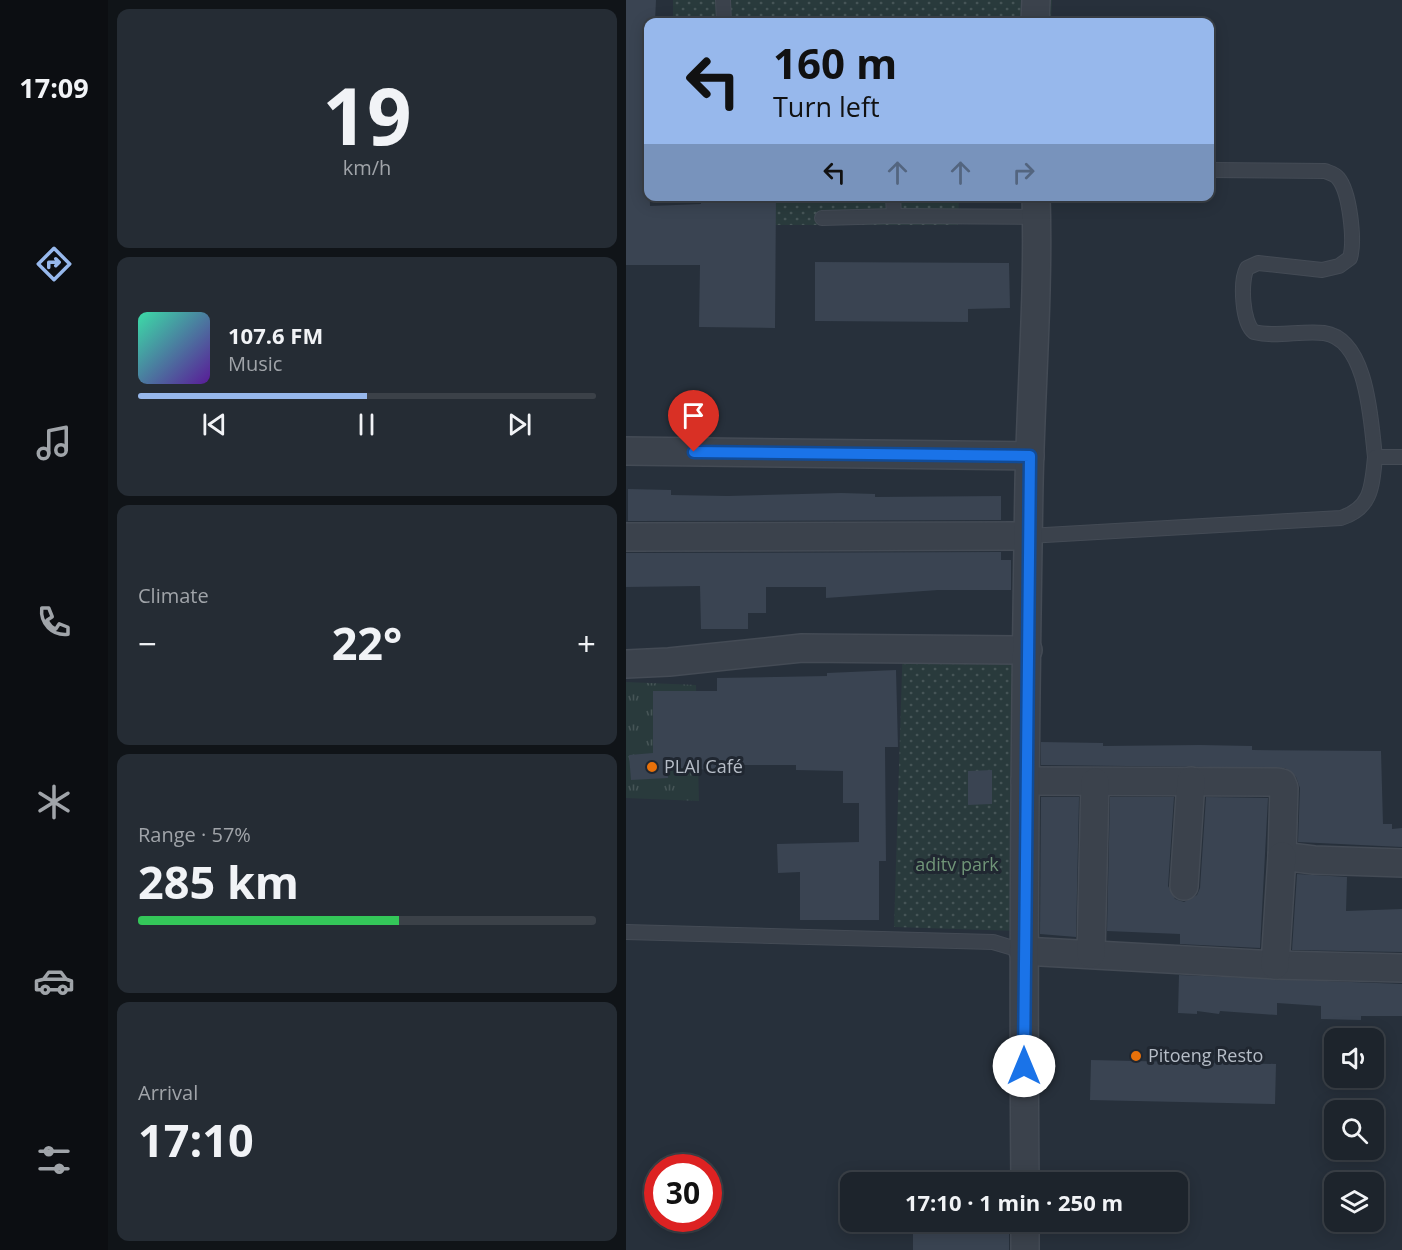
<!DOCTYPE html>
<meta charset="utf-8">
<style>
:root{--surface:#1d242c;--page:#252c34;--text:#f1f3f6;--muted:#a0a4a9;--line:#3b4148;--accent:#97b8ec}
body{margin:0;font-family:"Open Sans",sans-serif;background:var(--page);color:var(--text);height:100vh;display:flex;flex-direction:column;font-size:22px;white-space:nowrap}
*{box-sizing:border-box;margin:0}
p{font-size:20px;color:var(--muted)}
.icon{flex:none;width:33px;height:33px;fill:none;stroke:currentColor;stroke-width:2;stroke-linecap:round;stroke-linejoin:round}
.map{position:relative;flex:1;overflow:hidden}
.side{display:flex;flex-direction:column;gap:9px;padding:9px;background:#101418;width:518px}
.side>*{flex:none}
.top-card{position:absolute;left:18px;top:18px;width:570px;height:183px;border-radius:12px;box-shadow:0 3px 15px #0003,0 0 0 2px var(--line);background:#97b8ec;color:#111;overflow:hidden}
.fabs{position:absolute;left:698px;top:1028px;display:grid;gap:12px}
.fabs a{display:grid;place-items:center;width:60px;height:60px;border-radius:12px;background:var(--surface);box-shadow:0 3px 15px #0003,0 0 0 2px var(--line);font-size:30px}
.speed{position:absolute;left:18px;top:1154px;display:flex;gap:12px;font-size:30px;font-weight:700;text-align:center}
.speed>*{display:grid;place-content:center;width:78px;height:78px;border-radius:50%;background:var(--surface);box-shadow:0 3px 15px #0003,0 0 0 2px var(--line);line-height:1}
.speed .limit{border:9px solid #d22;background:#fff;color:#111}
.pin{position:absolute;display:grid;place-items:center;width:51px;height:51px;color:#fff;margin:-62px -26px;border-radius:50% 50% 50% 0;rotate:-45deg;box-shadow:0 0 6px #0007}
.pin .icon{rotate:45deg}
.me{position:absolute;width:66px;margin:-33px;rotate:0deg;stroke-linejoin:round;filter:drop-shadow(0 0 4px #0008)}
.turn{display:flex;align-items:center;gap:21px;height:126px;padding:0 30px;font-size:27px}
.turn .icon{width:78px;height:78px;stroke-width:2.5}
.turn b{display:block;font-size:42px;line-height:51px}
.lanes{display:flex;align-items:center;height:57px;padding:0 30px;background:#0003;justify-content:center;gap:30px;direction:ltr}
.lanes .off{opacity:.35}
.big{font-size:45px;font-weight:700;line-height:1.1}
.side .tile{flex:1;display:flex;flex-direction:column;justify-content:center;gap:9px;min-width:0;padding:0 21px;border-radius:12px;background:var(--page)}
.side .dial{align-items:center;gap:0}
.dial b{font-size:78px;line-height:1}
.song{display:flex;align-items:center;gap:18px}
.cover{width:72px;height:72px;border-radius:9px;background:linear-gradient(135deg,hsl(160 70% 55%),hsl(270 70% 35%))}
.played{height:6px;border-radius:3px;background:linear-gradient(90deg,var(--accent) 50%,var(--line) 50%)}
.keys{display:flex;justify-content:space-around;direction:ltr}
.heat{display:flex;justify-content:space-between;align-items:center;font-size:33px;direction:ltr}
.charge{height:9px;border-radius:4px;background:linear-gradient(90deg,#34c759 57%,var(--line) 0)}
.trip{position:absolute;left:214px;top:1172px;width:348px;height:60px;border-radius:12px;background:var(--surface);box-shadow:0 3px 15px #0003,0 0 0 2px var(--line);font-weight:700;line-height:60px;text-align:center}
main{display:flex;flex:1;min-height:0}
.tab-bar{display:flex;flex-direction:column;width:108px;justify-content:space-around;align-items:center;background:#0c0e12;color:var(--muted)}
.tab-bar .icon{width:42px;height:42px}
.tab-bar .on{color:var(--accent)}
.tab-bar b{font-size:27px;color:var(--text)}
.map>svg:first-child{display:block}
.grass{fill:url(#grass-tufts)}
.park{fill:url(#park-dots)}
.building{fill:#3a4452}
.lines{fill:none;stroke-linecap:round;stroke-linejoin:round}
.lane-casing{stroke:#444b55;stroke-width:16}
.street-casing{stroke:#444b55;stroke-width:30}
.lane{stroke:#3b424c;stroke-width:14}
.street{stroke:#3b424c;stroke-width:27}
.route-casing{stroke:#114b97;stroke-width:15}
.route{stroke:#1a73e8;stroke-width:10}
.food-dot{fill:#e8710a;stroke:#202731;stroke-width:2}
.labels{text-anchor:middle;stroke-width:6;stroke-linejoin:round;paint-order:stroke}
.poi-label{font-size:18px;fill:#b6bdc7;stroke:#202731;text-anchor:start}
.park-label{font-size:18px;fill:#709578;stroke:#202731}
</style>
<main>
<nav class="tab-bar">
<b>17:09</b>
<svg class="icon on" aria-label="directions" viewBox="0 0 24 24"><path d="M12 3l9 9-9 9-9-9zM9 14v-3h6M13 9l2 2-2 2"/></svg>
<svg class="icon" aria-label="music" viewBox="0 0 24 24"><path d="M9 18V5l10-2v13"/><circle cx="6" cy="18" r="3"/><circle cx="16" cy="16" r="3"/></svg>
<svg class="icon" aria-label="phone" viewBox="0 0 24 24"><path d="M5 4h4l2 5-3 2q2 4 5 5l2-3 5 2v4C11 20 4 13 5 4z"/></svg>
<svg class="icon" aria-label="climate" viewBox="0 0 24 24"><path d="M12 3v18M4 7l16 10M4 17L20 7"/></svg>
<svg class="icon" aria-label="car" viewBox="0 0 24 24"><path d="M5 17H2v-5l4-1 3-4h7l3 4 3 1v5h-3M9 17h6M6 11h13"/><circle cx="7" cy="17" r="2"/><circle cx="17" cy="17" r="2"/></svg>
<svg class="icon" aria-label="filters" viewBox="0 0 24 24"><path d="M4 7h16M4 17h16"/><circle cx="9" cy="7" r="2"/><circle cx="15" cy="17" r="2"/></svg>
</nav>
<section class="side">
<div class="tile dial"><b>19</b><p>km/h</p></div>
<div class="tile">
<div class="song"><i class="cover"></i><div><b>107.6 FM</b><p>Music</p></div></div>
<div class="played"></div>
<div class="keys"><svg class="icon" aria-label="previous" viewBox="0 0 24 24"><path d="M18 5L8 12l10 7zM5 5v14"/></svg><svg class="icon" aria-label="pause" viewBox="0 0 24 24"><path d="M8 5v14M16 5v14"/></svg><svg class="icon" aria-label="next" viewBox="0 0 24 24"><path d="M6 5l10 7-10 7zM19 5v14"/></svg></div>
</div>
<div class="tile"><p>Climate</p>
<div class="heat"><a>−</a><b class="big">22°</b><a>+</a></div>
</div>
<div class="tile"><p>Range · 57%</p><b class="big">285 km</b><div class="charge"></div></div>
<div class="tile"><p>Arrival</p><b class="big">17:10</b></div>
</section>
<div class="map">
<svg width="777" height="1250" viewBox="0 0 777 1250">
<defs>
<pattern id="grass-tufts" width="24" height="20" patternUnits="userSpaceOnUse" patternTransform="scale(1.5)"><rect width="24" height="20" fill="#293a3c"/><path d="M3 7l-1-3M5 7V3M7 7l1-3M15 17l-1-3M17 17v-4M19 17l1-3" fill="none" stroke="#465557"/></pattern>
<pattern id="park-dots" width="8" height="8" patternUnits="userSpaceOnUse" patternTransform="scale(1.5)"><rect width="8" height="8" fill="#293a3c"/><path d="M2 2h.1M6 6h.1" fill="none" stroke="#465557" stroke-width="1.8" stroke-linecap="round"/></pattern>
</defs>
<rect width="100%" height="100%" fill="#27303b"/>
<polygon class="grass" points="0,682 70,685 73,801 0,798"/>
<g class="park">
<polygon points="47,0 426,0 425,22 47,22"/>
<polygon points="143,197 333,197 332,225 144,225"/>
<polygon points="277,640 400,643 391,931 268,927"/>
</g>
<g class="building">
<polygon points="0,0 30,0 29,22 22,22 24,206 75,204 75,196 150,196 149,328 73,327 74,265 0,265"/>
<polygon points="189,262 383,263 384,308 342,309 342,322 189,321"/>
<polygon points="2,489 45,490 45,495 102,496 215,493 249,494 249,497 375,496 375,520 2,521"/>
<polygon points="375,552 375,560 385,560 385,590 312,590 200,598 200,587 140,587 140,613 122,613 122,629 75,629 74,586 0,587 0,553"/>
<polygon points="270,670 272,747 259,747 260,861 253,861 253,920 174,920 174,872 152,873 151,844 233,842 233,803 217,803 217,771 170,770 170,765 99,765 99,771 41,767 42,778 5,780 3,755 27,753 27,691 91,691 91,678 201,676 201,673"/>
<polygon points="415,742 477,743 477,746 574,745 626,746 626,750 755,751 757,824 766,824 766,829 777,828 777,847 672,842 674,788 670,777 659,768 415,765"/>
<polygon points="366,770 366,804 342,805 342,771"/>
<polygon points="415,797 453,797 450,937 414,934"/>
<polygon points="484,797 548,797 542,886 549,899 558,902 571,895 574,888 580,797 642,798 634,948 554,944 554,934 481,931"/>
<polygon points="671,874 721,877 720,911 777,909 777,952 666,950"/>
<polygon points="553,975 777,984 777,1016 735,1016 735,1020 695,1019 695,1006 651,1003 651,1015 594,1011 593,1014 571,1011 571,1014 552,1013"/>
<polygon points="465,1060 650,1064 649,1104 464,1100"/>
<polygon points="383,1227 383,1250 287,1250 287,1229"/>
</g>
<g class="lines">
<defs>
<g id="lane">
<polyline points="97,0 98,22"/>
<path d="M584,170l115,1c5,2 10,3 13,7 12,14 17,63 12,80l-11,8 -17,4 -64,-7 -11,5c-7,13 -5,55 7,64 23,6 47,-2 70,1 44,6 47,90 51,124"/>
<polyline points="267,196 268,216"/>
<polyline points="196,218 268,216 411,217"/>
<path d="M402,536l313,-18c31,-10 31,-32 34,-61h28"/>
<polyline points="0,932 367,942 397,951"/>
</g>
<g id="street">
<polyline points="409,22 410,0"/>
<polyline points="0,451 404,456"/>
<polyline points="0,537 402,536"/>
<polyline points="0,664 43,662 176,648 402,650"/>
<polyline points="399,781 651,782 656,783 658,788 656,856 688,860 777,863"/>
<polyline points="558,886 565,781"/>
<polyline points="397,951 649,965 777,968"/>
<polyline points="465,954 469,782"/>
<polyline points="649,965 656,856"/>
<path d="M399,1182c-2,-233 0,-466 4,-698 2,-96 10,-192 7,-288"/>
<polyline points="399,1221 399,1250"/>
</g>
</defs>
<use href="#lane" class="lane-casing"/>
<use href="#street" class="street-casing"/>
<use href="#lane" class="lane"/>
<use href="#street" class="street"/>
</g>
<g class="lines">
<defs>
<polyline id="route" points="68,452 404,456 398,1066"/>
</defs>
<use href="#route" class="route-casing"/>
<use href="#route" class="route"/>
</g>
<g class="food-dot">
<circle cx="26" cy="767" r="6"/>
<circle cx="510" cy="1056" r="6"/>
</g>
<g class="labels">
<g class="poi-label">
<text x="38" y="773">PLAI Café</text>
<text x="522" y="1062">Pitoeng Resto</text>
</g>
<g class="park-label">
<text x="331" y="871">aditv park</text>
</g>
</g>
</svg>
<div class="fabs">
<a><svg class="icon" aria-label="sound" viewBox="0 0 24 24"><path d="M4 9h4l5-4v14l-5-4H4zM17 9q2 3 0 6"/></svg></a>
<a><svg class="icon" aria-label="search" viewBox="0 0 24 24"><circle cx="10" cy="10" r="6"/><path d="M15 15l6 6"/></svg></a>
<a><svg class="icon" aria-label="layers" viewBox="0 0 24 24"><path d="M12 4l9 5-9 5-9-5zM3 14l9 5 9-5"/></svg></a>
</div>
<div class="speed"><div class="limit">30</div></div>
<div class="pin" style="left:68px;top:452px;background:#d93025"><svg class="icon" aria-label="arrive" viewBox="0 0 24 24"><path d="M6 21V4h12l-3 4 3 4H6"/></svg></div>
<svg class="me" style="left:398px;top:1066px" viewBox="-20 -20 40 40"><circle r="19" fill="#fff"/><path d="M0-13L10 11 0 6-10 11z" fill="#1a73e8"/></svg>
<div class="trip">17:10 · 1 min · 250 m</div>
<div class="top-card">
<div class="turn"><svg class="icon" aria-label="left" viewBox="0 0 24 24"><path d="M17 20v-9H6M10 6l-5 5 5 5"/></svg><div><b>160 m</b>Turn left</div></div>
<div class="lanes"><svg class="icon" aria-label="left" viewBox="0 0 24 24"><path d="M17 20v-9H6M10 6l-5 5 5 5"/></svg><svg class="icon off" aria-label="ahead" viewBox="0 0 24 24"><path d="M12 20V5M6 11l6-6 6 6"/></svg><svg class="icon off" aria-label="ahead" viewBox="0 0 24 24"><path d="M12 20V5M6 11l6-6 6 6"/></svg><svg class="icon off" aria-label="right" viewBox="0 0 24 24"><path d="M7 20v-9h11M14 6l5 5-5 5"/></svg></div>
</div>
</div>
</main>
